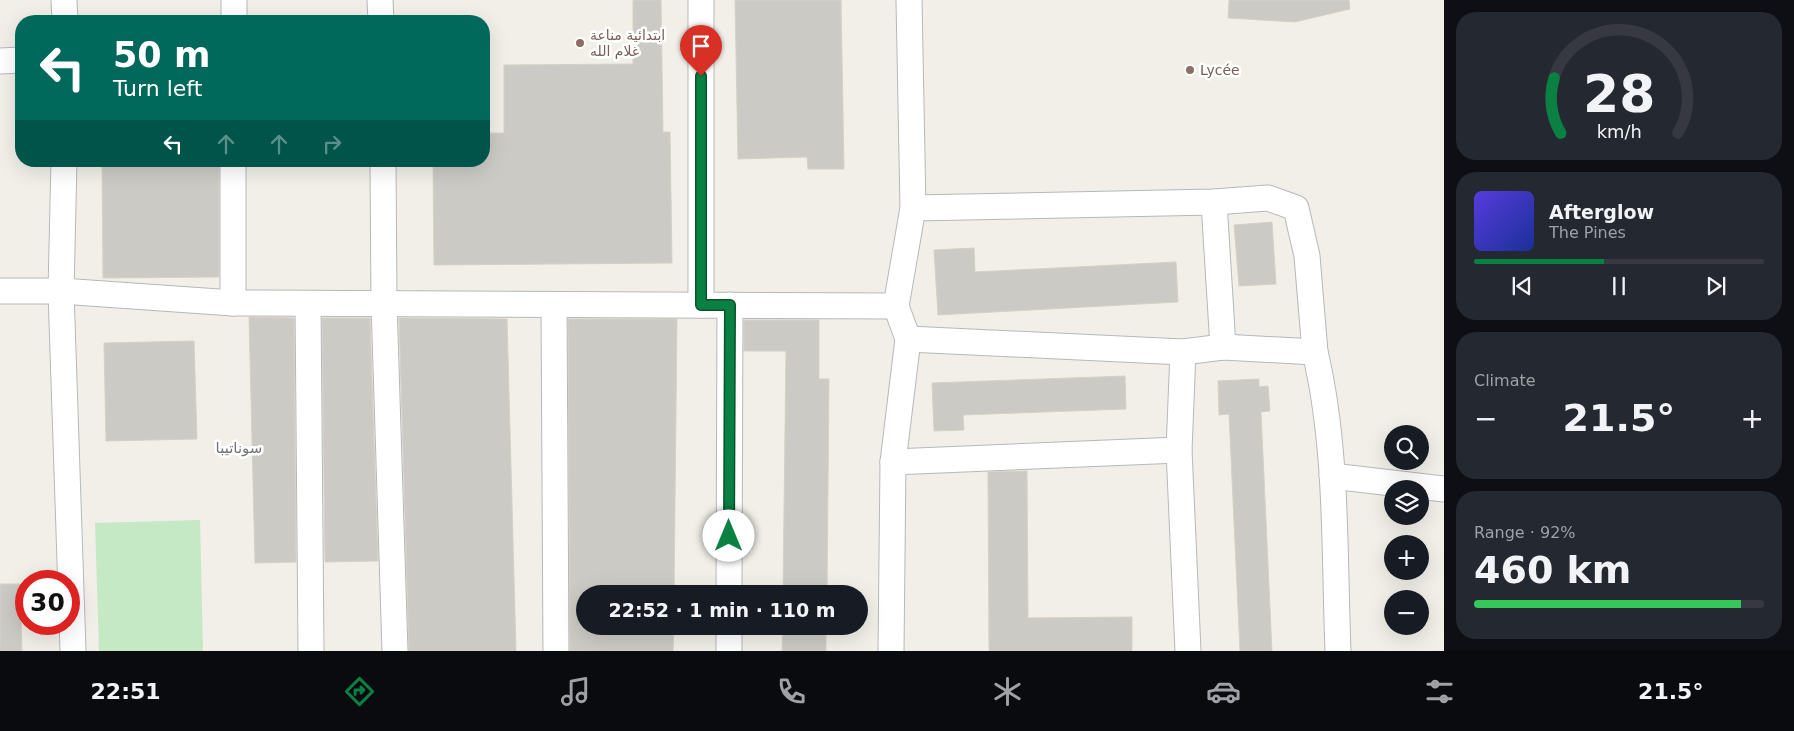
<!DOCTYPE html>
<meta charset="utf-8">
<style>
:root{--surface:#171b24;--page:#242831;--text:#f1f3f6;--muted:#9ea1a6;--line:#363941;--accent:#0b8043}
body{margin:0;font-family:"DejaVu Sans",Cairo,sans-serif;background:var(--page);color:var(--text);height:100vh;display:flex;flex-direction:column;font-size:19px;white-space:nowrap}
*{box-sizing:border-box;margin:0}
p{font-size:16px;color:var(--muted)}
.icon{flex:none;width:28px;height:28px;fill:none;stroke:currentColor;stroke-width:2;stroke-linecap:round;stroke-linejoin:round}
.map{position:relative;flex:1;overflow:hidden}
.drawer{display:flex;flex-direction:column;gap:12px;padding:12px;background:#0d0f14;width:350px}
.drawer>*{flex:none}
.banner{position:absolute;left:15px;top:15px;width:475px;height:152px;border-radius:20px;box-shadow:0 5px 20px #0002;background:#00695c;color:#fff;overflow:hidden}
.tools{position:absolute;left:1384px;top:425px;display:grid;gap:10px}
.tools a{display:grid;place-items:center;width:45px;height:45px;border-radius:50%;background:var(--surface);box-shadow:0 5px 20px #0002;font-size:25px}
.speed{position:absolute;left:15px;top:570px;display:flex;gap:10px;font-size:25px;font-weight:700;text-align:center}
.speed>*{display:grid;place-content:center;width:65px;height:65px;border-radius:50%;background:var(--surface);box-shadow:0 5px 20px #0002;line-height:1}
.speed .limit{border:8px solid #d22;background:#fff;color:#111}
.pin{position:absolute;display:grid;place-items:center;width:42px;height:42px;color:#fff;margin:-51px -21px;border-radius:50% 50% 50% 0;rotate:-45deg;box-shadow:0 0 5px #0007}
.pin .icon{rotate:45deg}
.me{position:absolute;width:55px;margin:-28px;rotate:0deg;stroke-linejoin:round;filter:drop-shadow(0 0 4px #0008)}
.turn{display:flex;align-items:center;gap:18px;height:105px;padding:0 15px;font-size:22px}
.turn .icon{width:65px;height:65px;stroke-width:2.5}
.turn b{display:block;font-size:35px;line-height:42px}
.lanes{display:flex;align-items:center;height:48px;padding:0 15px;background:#0003;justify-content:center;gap:25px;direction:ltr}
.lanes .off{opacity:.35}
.big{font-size:38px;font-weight:800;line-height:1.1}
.drawer .widget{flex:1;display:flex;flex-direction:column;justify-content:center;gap:8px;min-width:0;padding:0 18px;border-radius:20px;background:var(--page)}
.drawer .dial{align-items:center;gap:0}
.dial svg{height:130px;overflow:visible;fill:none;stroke:var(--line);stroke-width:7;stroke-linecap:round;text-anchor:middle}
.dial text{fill:var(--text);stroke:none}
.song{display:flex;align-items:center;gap:15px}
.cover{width:60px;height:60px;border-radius:8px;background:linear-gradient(135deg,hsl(250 70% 55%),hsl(230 70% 35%))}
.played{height:5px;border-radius:2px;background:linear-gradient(90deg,var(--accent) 45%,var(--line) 45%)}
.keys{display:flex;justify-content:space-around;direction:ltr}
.heat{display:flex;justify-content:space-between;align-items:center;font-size:28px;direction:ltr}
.charge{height:8px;border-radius:4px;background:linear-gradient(90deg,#34c759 92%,var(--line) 0)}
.trip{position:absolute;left:576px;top:585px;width:292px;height:50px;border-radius:25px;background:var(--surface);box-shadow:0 5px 20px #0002;font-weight:800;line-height:50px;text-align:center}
.menu{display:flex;height:80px;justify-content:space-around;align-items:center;background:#090b0e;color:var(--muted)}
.menu .icon{width:35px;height:35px}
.menu .on{color:var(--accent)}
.menu b{font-size:22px;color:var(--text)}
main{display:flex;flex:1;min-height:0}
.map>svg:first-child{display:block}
.green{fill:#c5e8c5}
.building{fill:#cccac5;stroke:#d6d1c6}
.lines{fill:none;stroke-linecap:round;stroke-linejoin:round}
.minor-casing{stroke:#b5b8bc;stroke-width:27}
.minor{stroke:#fff;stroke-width:25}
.route-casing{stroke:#07532c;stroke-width:12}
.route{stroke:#0b8043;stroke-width:9}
.education-dot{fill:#8d6e63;stroke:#fff;stroke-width:2}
.labels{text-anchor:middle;stroke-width:5;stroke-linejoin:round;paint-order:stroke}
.education-label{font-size:14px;fill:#785e54;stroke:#fff;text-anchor:start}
.neighbourhood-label{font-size:15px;fill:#70757a;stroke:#fff}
</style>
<main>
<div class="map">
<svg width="1444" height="651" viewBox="0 0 1444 651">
<rect width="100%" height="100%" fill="#f1efe8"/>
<polygon class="green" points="200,520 203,651 99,651 95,523"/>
<g class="building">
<polygon points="633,0 661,0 663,132 670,132 672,263 434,265 433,161 484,161 484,133 504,133 504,65 633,64"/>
<polygon points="735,0 841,0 844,169 808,169 807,157 738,159"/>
<polygon points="1229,0 1349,0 1350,9 1295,22 1228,18"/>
<polygon points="102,161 219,161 219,277 103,278"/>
<polygon points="1272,222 1276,284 1239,286 1234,225"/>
<polygon points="974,248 975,272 1176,262 1178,302 938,315 934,250"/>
<polygon points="249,317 294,318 296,562 255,563"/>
<polygon points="322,318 370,318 378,561 325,562"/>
<polygon points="399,318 507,319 516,651 409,651"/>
<polygon points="568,319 677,319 674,594 585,594 585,626 674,626 673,651 570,651"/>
<polygon points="744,320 819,320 819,379 829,379 827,594 783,594 786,351 744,351"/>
<polygon points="194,341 197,439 106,441 104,343"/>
<polygon points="1125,376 1126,409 963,415 964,430 934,431 932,383"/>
<polygon points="1259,379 1259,387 1268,386 1270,411 1261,412 1272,651 1240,651 1229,414 1219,415 1218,381"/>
<polygon points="1027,471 1028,618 1132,617 1132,651 989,651 988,472"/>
<polygon points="0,584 20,584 22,651 0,651"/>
<polygon points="783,626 826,626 826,651 782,651"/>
</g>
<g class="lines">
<defs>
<g id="minor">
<polyline points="64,0 65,21"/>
<polyline points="380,0 381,21"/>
<polyline points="234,21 234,0"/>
<polyline points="0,61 21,60"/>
<polyline points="64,161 61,291 73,651"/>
<polyline points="383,161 384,303 395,651"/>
<polyline points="1214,202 1223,347"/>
<polyline points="913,208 1214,202 1268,198 1296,208 1307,256 1315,352"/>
<polyline points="0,291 61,291 233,303 896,306"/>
<polyline points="233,303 233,161"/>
<polyline points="308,304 311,651"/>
<polyline points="554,305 556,651"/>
<polyline points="701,305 701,0"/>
<path d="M908,339l275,13 40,-5 92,5c23,97 19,200 23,299"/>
<polyline points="1183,352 1179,450 1188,651"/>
<polyline points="893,462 1179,450"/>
<polyline points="1332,476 1444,489"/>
<polyline points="729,594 730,305"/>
<polyline points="729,651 729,626"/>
<polyline points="891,651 893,462 908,339 896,306 913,208 909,0"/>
</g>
</defs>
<use href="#minor" class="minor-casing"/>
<use href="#minor" class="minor"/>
</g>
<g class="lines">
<defs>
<polyline id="route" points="701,76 701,305 730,305 729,536"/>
</defs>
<use href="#route" class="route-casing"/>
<use href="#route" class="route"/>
</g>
<g class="education-dot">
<circle cx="580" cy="43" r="5"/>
<circle cx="1190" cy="70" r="5"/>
</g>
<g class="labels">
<g class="education-label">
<text x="590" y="40">ابتدائية مناعة<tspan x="590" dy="16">غلام الله</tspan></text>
<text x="1200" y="75">Lycée</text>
</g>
<g class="neighbourhood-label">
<text x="239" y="453">سوناتيبا</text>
</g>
</g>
</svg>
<div class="tools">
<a><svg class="icon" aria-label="search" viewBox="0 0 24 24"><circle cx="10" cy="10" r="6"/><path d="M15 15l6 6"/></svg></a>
<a><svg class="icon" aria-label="layers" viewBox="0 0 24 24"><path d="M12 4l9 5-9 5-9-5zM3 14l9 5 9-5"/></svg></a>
<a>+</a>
<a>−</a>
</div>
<div class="speed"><div class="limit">30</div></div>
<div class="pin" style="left:701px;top:76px;background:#d93025"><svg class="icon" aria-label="arrive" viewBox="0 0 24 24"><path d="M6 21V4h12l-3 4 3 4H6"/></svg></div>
<svg class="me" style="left:729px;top:536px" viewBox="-20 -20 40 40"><circle r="19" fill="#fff"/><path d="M0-13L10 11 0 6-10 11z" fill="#0b8043"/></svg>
<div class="trip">22:52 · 1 min · 110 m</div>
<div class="banner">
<div class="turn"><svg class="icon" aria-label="left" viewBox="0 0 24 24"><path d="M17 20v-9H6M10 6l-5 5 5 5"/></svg><div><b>50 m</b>Turn left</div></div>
<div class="lanes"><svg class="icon" aria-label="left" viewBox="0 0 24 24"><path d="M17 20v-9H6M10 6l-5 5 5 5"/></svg><svg class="icon off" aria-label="ahead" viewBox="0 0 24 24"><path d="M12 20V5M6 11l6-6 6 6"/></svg><svg class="icon off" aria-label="ahead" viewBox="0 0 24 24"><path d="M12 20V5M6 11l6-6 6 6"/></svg><svg class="icon off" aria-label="right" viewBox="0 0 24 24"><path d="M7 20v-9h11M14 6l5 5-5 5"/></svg></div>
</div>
</div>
<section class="drawer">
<div class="widget dial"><svg viewBox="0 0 100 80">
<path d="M14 69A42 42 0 1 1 86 69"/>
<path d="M14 69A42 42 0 0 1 10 35" stroke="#0b8043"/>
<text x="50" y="56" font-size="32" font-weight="700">28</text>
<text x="50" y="72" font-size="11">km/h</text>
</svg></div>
<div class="widget">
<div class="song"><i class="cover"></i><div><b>Afterglow</b><p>The Pines</p></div></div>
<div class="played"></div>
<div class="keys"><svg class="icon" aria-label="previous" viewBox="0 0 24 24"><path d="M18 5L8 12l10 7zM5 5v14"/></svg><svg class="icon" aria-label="pause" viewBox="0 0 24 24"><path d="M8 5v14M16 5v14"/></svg><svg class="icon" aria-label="next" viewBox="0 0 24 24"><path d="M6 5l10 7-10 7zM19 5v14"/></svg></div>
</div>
<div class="widget"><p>Climate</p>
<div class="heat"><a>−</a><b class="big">21.5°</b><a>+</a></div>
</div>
<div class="widget"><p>Range · 92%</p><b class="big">460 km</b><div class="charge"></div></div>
</section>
</main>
<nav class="menu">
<b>22:51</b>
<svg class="icon on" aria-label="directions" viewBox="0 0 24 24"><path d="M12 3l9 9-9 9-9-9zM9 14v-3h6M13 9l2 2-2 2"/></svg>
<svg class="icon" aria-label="music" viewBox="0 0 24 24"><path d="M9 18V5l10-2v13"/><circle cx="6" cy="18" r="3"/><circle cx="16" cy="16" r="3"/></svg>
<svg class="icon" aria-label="phone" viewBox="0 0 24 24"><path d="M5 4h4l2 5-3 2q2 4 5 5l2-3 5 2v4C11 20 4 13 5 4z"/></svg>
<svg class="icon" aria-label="climate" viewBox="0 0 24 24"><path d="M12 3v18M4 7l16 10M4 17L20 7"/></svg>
<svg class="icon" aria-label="car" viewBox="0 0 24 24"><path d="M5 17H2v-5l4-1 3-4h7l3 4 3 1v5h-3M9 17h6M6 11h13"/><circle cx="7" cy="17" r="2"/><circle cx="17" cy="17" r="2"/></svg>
<svg class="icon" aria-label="filters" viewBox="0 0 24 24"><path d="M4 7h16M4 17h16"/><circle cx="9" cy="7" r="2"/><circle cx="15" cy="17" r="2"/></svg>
<b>21.5°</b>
</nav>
